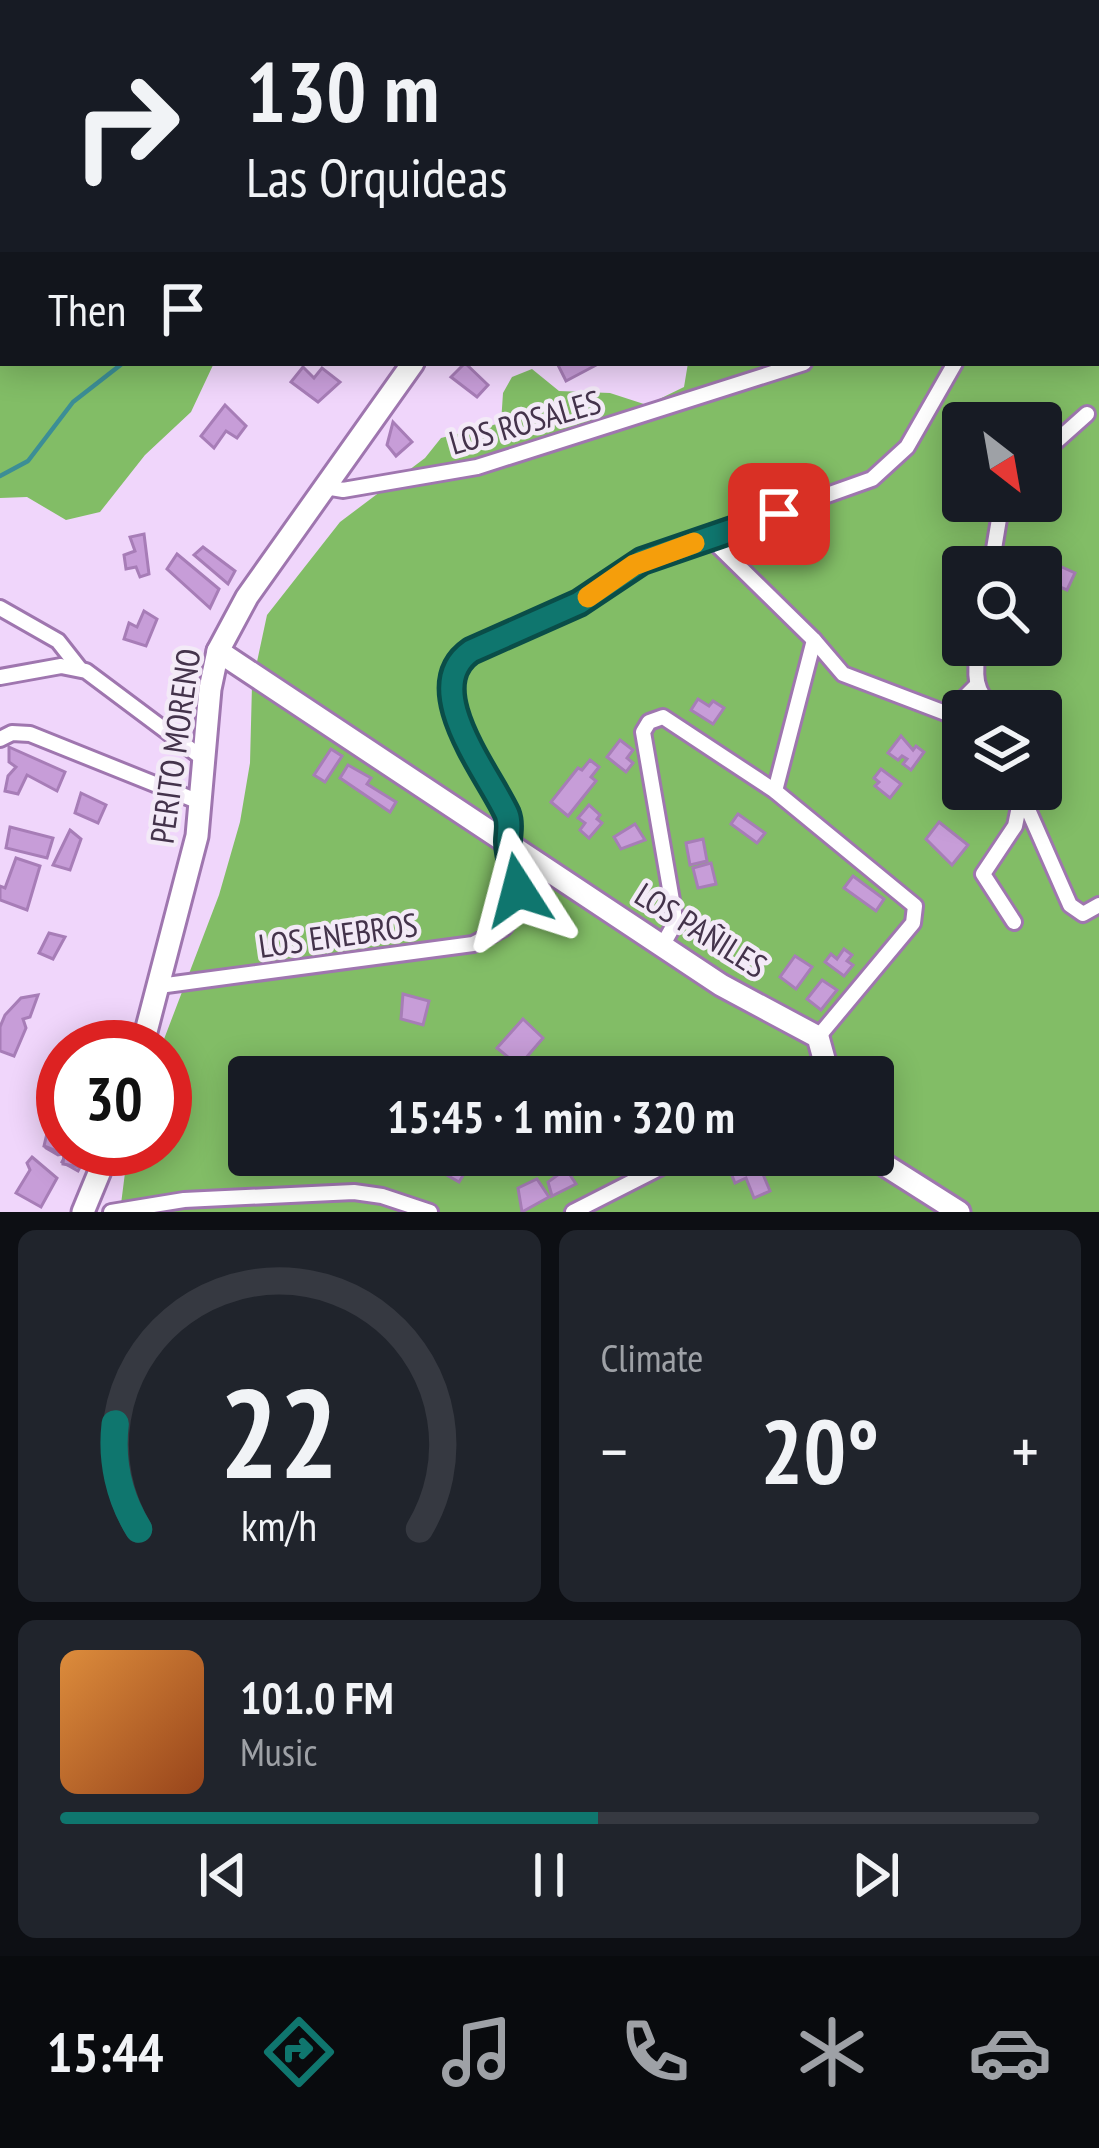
<!DOCTYPE html>
<meta charset="utf-8">
<style>
:root{--surface:#171b24;--page:#20242c;--text:#f1f3f6;--muted:#9ea1a6;--line:#363941;--accent:#0f766e}
body{margin:0;font-family:"PT Sans Narrow",sans-serif;background:var(--page);color:var(--text);height:100vh;display:flex;flex-direction:column;font-size:45px;white-space:nowrap}
*{box-sizing:border-box;margin:0}
p{font-size:39px;color:var(--muted)}
.icon{flex:none;width:66px;height:66px;fill:none;stroke:currentColor;stroke-width:2;stroke-linecap:round;stroke-linejoin:round}
.map{position:relative;height:1212px;overflow:hidden}
.panel{display:flex;flex-direction:column;gap:18px;padding:18px;background:#0d0f14;flex:1}
.panel>*{flex:none}
.hud{position:absolute;left:0px;top:0px;width:1101px;height:366px;box-shadow:0 6px 30px #0003;background:#171b24;color:var(--text);overflow:hidden}
.needle{width:78px;rotate:149deg}
.tools{position:absolute;left:942px;top:402px;display:grid;gap:24px}
.tools a{display:grid;place-items:center;width:120px;height:120px;border-radius:12px;background:var(--surface);box-shadow:0 6px 30px #0003;font-size:60px}
.speed{position:absolute;left:36px;top:1020px;display:flex;gap:24px;font-size:60px;font-weight:700;text-align:center}
.speed>*{display:grid;place-content:center;width:156px;height:156px;border-radius:50%;background:var(--surface);box-shadow:0 6px 30px #0003;line-height:1}
.speed .limit{border:18px solid #d22;background:#fff;color:#111}
.pin{position:absolute;display:grid;place-items:center;width:102px;height:102px;color:#fff;margin:-51px;border-radius:24px;box-shadow:0 6px 18px #0006}
.me{position:absolute;width:132px;margin:-66px;rotate:351deg;stroke-linejoin:round;filter:drop-shadow(0 0 9px #0008)}
.turn{display:flex;align-items:center;gap:42px;height:252px;padding:0 48px;font-size:54px}
.turn .icon{width:156px;height:156px;stroke-width:2.5}
.turn b{display:block;font-size:84px;line-height:102px}
.then{display:flex;align-items:center;height:114px;padding:0 48px;background:#0003;gap:24px;font-size:45px}
.big{font-size:90px;font-weight:700;line-height:1.1}
.panel .card{flex:1;display:flex;flex-direction:column;justify-content:center;gap:18px;min-width:0;padding:0 42px;border-radius:18px;background:var(--page)}
.panel .dial{align-items:center;gap:0}
.dial svg{height:312px;overflow:visible;fill:none;stroke:var(--line);stroke-width:7;stroke-linecap:round;text-anchor:middle}
.dial text{fill:var(--text);stroke:none}
.song{display:flex;align-items:center;gap:36px}
.cover{width:144px;height:144px;border-radius:18px;background:linear-gradient(135deg,hsl(30 70% 55%),hsl(20 70% 35%))}
.played{height:12px;border-radius:6px;background:linear-gradient(90deg,var(--accent) 55%,var(--line) 55%)}
.keys{display:flex;justify-content:space-around;direction:ltr}
.heat{display:flex;justify-content:space-between;align-items:center;font-size:66px;direction:ltr}
.panel .tiles{flex:1;display:grid;gap:18px;grid-template-columns:1fr 1fr}
.card:last-child{grid-column:span 2}
.trip{position:absolute;left:228px;top:1056px;width:666px;height:120px;border-radius:12px;background:var(--surface);box-shadow:0 6px 30px #0003;font-weight:700;line-height:120px;text-align:center}
.tabs{display:flex;height:192px;justify-content:space-around;align-items:center;background:#090b0e;color:var(--muted)}
.tabs .icon{width:84px;height:84px}
.tabs .current{color:var(--accent)}
.tabs b{font-size:54px;color:var(--text)}
.map>svg:first-child{display:block}
.forest{fill:#82bd66;fill-rule:evenodd}
.lines{fill:none;stroke-linecap:round;stroke-linejoin:round}
.stream{stroke:#3c8e96;stroke-width:4.5}
.building{fill:#c79dd8;stroke:#a77db7;stroke-width:3}
.street-casing{stroke:#9f76af;stroke-width:20}
.secondary-casing{stroke:#9f76af;stroke-width:27}
.street{stroke:#fff;stroke-width:14}
.secondary{stroke:#fff;stroke-width:21}
.route-casing{stroke:#0a4d48;stroke-width:30}
.route{stroke:#0f766e;stroke-width:21}
.slow{stroke:#f59e0b;stroke-width:21}
.labels{text-anchor:middle;stroke-width:9;stroke-linejoin:round;paint-order:stroke}
.street-label{font-size:33px;fill:#44334b;stroke:#f3eaf7}
</style>
<div class="map">
<svg width="1099" height="1212" viewBox="0 0 1099 1212">
<rect width="100%" height="100%" fill="#f0d6fb"/>
<g class="forest">
<path d="M754,0h345v1212h-979l8,-63h37v-102h-4l58,-152 21,-73 10,-59 2,-78 15,-70 73,-93 85,-64 16,-20 60,-15 2,-30 9,-16 20,-8 27,22 51,2 37,12 37,-18 4,-24h410v-360h-345zM963,423h78v78h-78zM963,567h78v78h-78zM963,711h78v78h-78zM249,1077h624v78h-624z"/>
<polygon points="0,343 3,343 3,363 214,363 191,412 145,455 100,512 66,520 27,497 0,498"/>
</g>
<g class="lines">
<g class="stream">
<polyline points="344,3 347,0"/>
<polyline points="0,94 3,92"/>
<polyline points="0,476 28,461 73,402 123,363"/>
</g>
</g>
<g class="building">
<polygon points="465,363 488,385 477,397 451,377"/>
<polygon points="557,363 600,363 566,381"/>
<polygon points="303,367 314,378 322,368 340,382 318,402 291,382"/>
<polygon points="225,405 246,426 237,438 226,431 214,448 201,436"/>
<polygon points="393,422 412,442 396,456 387,445"/>
<polygon points="144,534 149,574 140,577 136,567 126,569 124,555 135,551 130,537"/>
<polygon points="203,547 235,571 228,584 194,555"/>
<polygon points="177,554 219,589 210,608 167,569"/>
<polygon points="1055,564 1075,573 1067,590 1048,582"/>
<polygon points="144,611 157,619 146,646 124,639 129,623 137,627"/>
<polygon points="698,699 709,706 713,701 724,708 713,724 691,710"/>
<polygon points="901,736 913,750 916,746 924,752 911,770 903,764 907,759 902,756 898,760 888,753"/>
<polygon points="620,740 633,750 627,758 633,763 626,772 607,757"/>
<polygon points="9,747 65,772 57,791 27,775 18,794 5,791 8,776 16,767 9,762"/>
<polygon points="331,749 342,756 325,782 314,775"/>
<polygon points="590,760 599,767 591,777 596,781 568,816 551,802 578,768 582,770"/>
<polygon points="348,765 371,778 367,784 396,802 390,812 340,778"/>
<polygon points="881,769 901,784 890,798 875,786 879,782 874,778"/>
<polygon points="81,793 106,805 98,823 75,813"/>
<polygon points="589,805 600,815 597,819 602,823 589,838 580,830 585,823 578,818"/>
<polygon points="738,814 765,833 757,843 731,824"/>
<polygon points="939,822 968,845 952,865 926,839"/>
<polygon points="635,824 645,840 621,849 614,837"/>
<polygon points="10,827 53,838 47,858 6,848"/>
<polygon points="70,830 81,839 70,870 53,865"/>
<polygon points="703,839 707,861 690,865 686,843"/>
<polygon points="16,858 40,866 27,910 0,900 0,886 5,888"/>
<polygon points="711,863 716,884 698,888 693,868"/>
<polygon points="853,876 884,899 876,911 844,888"/>
<polygon points="49,933 65,937 53,959 39,953"/>
<polygon points="844,949 852,955 847,961 853,965 844,976 825,962 831,954 837,959"/>
<polygon points="795,956 812,967 796,989 780,977"/>
<polygon points="822,980 837,990 821,1010 807,999"/>
<polygon points="403,994 429,1001 423,1025 401,1019"/>
<polygon points="38,995 30,1017 23,1019 26,1028 14,1056 0,1051 0,1027 5,1015 21,998"/>
<polygon points="523,1019 543,1038 519,1066 497,1048"/>
<polygon points="53,1100 63,1104 63,1149 88,1149 87,1152 81,1149 78,1155 85,1158 78,1171 62,1162 67,1153 58,1155 46,1148 48,1129 57,1123 45,1118"/>
<polygon points="48,1129 63,1133 63,1149 87,1149 81,1167 63,1164 64,1154 44,1146"/>
<polygon points="447,1155 470,1164 459,1182 438,1170"/>
<polygon points="738,1155 755,1155 770,1191 754,1198 746,1178 735,1183 729,1168 742,1163"/>
<polygon points="32,1157 57,1178 41,1207 16,1193 30,1170 27,1163"/>
<polygon points="566,1169 576,1184 552,1196 548,1182"/>
<polygon points="537,1179 549,1197 522,1212 518,1188"/>
</g>
<g class="lines">
<defs>
<g id="street">
<polyline points="19,0 21,3"/>
<polyline points="719,0 726,3"/>
<polyline points="185,3 188,0"/>
<polyline points="798,3 807,0"/>
<polyline points="898,3 898,0"/>
<polyline points="1098,118 1099,117"/>
<polyline points="0,133 3,131"/>
<polyline points="0,220 3,220"/>
<polyline points="1041,455 1087,414"/>
<polyline points="325,487 343,490 477,467 804,363"/>
<polyline points="710,538 814,640 843,674 948,714 977,685"/>
<polyline points="991,567 1002,501"/>
<polyline points="0,608 58,641 80,669"/>
<path d="M979,645c-5,28 -6,48 18,66"/>
<polyline points="0,677 61,666 86,671 205,760"/>
<polyline points="0,739 12,733 30,734 202,803"/>
<polyline points="1019,789 1070,905 1083,914 1099,905"/>
<polyline points="775,791 814,640"/>
<polyline points="1014,922 983,874 1015,826 1021,797"/>
<polyline points="662,946 674,925 674,912 643,732 649,722 663,717 775,791 915,906 913,923 818,1037"/>
<polyline points="159,986 473,944 504,928 517,910 519,897 508,845 508,816 472,755 459,722 451,681 459,660 477,648 579,603 642,561 872,479 907,447 955,363"/>
<polyline points="111,1212 184,1200 354,1192 382,1196 430,1212"/>
<polyline points="573,1212 685,1155"/>
</g>
<g id="secondary">
<polyline points="668,3 670,0"/>
<polyline points="218,651 721,985 818,1037 829,1077"/>
<polyline points="142,1047 197,836 210,689 218,651 247,597 413,363"/>
<polyline points="869,1155 959,1212"/>
<polyline points="83,1212 109,1149"/>
</g>
</defs>
<use href="#street" class="street-casing"/>
<use href="#secondary" class="secondary-casing"/>
<use href="#street" class="street"/>
<use href="#secondary" class="secondary"/>
</g>
<g class="lines">
<defs>
<path id="route" d="M518,890c-3,-15 -10,-32 -10,-48 0,-10 3,-18 -1,-28 -18,-40 -89,-126 -36,-163l108,-48 63,-42 137,-47"/>
</defs>
<use href="#route" class="route-casing"/>
<use href="#route" class="route"/>
<polyline class="slow" points="588,597 634,565 694,543"/>
</g>
<g class="labels">
<g class="street-label">
<text transform="translate(525 422) rotate(-16)" y="12">LOS ROSALES</text>
<text transform="translate(175 746) rotate(-82)" y="12">PERITO MORENO</text>
<text transform="translate(701 930) rotate(32)" y="12">LOS PAÑILES</text>
<text transform="translate(338 935) rotate(-8)" y="12">LOS ENEBROS</text>
</g>
</g>
</svg>
<div class="tools">
<a><svg class="needle" viewBox="-14 -14 28 28"><path d="M0-13l5 13h-10z" fill="#e53935"/><path d="M0 13l5-13h-10z" fill="#9ea1a6"/></svg></a>
<a><svg class="icon" aria-label="search" viewBox="0 0 24 24"><circle cx="10" cy="10" r="6"/><path d="M15 15l6 6"/></svg></a>
<a><svg class="icon" aria-label="layers" viewBox="0 0 24 24"><path d="M12 4l9 5-9 5-9-5zM3 14l9 5 9-5"/></svg></a>
</div>
<div class="speed"><div class="limit">30</div></div>
<div class="pin" style="left:779px;top:514px;background:#d93025"><svg class="icon" aria-label="arrive" viewBox="0 0 24 24"><path d="M6 21V4h12l-3 4 3 4H6"/></svg></div>
<svg class="me" style="left:518px;top:890px" viewBox="-20 -20 40 40"><path d="M0-17L14 15 0 8-14 15z" fill="#0f766e" stroke="#fff" stroke-width="4"/></svg>
<div class="trip">15:45 · 1 min · 320 m</div>
<div class="hud">
<div class="turn"><svg class="icon" aria-label="right" viewBox="0 0 24 24"><path d="M7 20v-9h11M14 6l5 5-5 5"/></svg><div><b>130 m</b>Las Orquideas</div></div>
<div class="then">Then<svg class="icon" aria-label="arrive" viewBox="0 0 24 24"><path d="M6 21V4h12l-3 4 3 4H6"/></svg></div>
</div>
</div>
<section class="panel">
<div class="tiles">
<div class="card dial"><svg viewBox="0 0 100 80">
<path d="M14 69A42 42 0 1 1 86 69"/>
<path d="M14 69A42 42 0 0 1 8 42" stroke="#0f766e"/>
<text x="50" y="56" font-size="32" font-weight="700">22</text>
<text x="50" y="72" font-size="11">km/h</text>
</svg></div>
<div class="card"><p>Climate</p>
<div class="heat"><a>−</a><b class="big">20°</b><a>+</a></div>
</div>
<div class="card">
<div class="song"><i class="cover"></i><div><b>101.0 FM</b><p>Music</p></div></div>
<div class="played"></div>
<div class="keys"><svg class="icon" aria-label="previous" viewBox="0 0 24 24"><path d="M18 5L8 12l10 7zM5 5v14"/></svg><svg class="icon" aria-label="pause" viewBox="0 0 24 24"><path d="M8 5v14M16 5v14"/></svg><svg class="icon" aria-label="next" viewBox="0 0 24 24"><path d="M6 5l10 7-10 7zM19 5v14"/></svg></div>
</div>
</div>
</section>
<nav class="tabs">
<b>15:44</b>
<svg class="icon current" aria-label="directions" viewBox="0 0 24 24"><path d="M12 3l9 9-9 9-9-9zM9 14v-3h6M13 9l2 2-2 2"/></svg>
<svg class="icon" aria-label="music" viewBox="0 0 24 24"><path d="M9 18V5l10-2v13"/><circle cx="6" cy="18" r="3"/><circle cx="16" cy="16" r="3"/></svg>
<svg class="icon" aria-label="phone" viewBox="0 0 24 24"><path d="M5 4h4l2 5-3 2q2 4 5 5l2-3 5 2v4C11 20 4 13 5 4z"/></svg>
<svg class="icon" aria-label="climate" viewBox="0 0 24 24"><path d="M12 3v18M4 7l16 10M4 17L20 7"/></svg>
<svg class="icon" aria-label="car" viewBox="0 0 24 24"><path d="M5 17H2v-5l4-1 3-4h7l3 4 3 1v5h-3M9 17h6M6 11h13"/><circle cx="7" cy="17" r="2"/><circle cx="17" cy="17" r="2"/></svg>
</nav>
